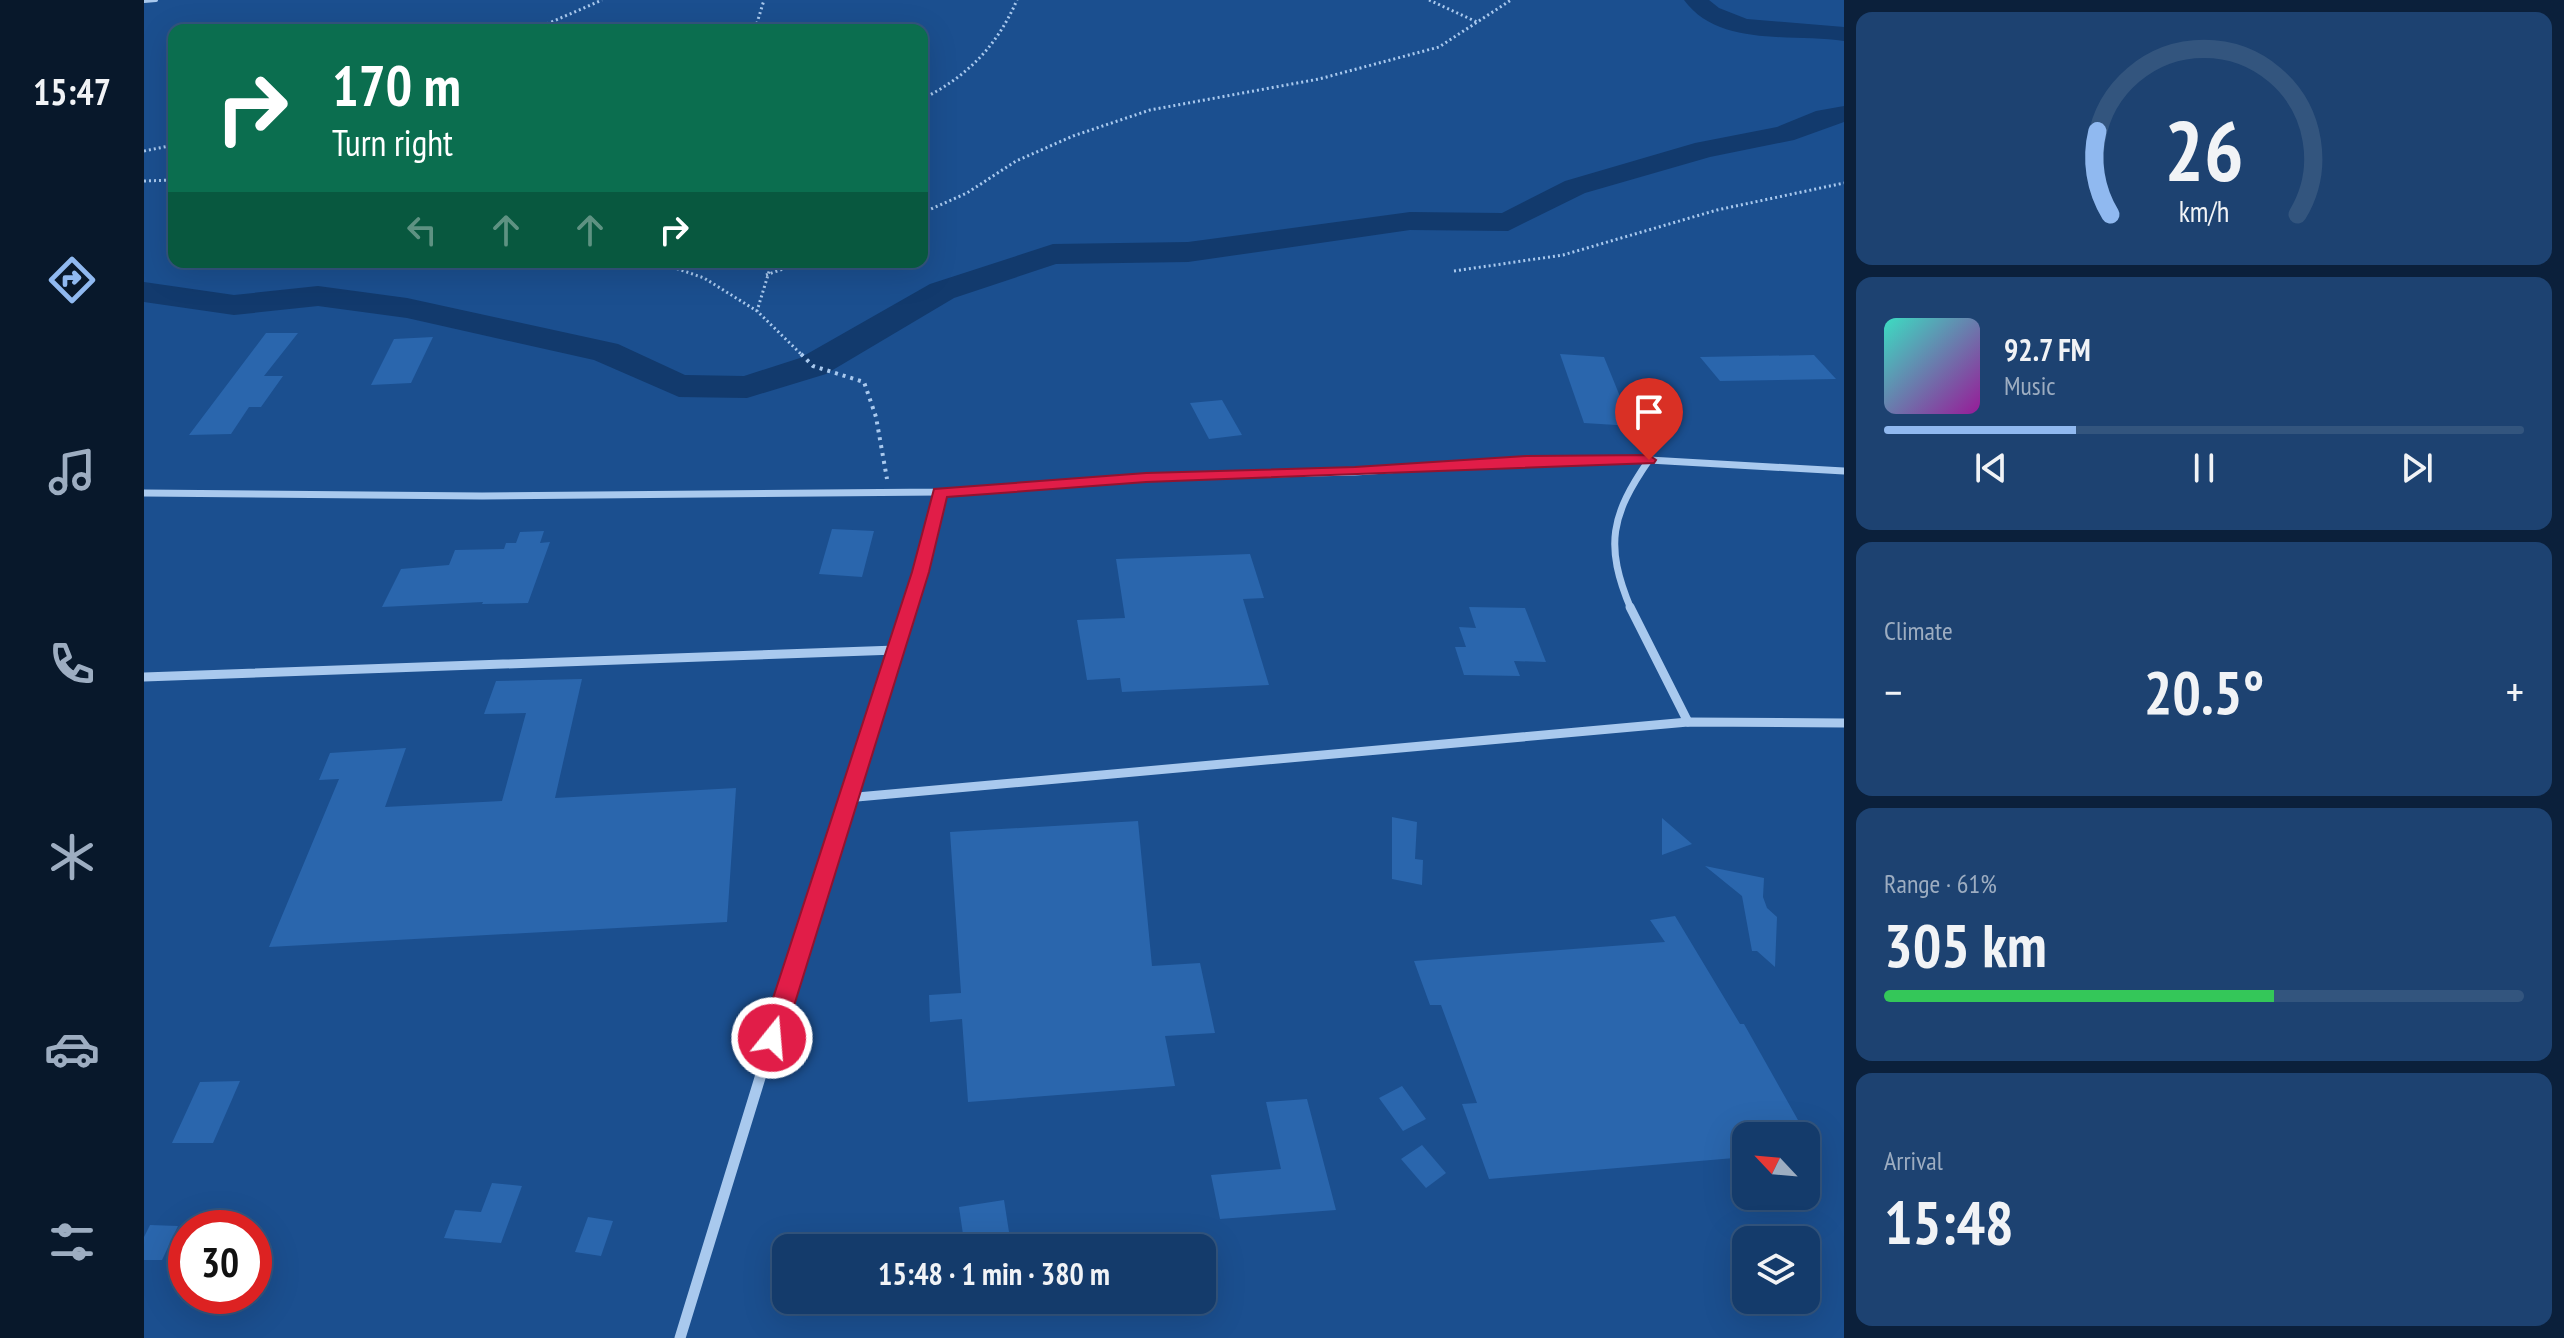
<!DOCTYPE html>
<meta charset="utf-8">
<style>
:root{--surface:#143b6b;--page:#1d4271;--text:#f1f3f6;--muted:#9dadc1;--line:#33557e;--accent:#90b9f0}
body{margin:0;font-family:"PT Sans Narrow",sans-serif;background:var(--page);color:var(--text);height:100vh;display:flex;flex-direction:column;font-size:30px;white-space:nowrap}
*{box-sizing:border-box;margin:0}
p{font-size:26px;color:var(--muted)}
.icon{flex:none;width:44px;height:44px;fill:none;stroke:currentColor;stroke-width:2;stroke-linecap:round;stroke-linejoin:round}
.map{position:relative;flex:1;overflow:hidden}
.sheet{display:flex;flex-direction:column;gap:12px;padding:12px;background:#0b203b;width:720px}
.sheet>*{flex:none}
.guide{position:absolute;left:24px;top:24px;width:760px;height:244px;border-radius:16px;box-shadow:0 8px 32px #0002,0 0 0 2px var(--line);background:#0b6e4f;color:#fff;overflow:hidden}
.needle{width:52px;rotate:296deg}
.controls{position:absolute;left:1588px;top:1122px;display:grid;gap:16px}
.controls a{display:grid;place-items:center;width:88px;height:88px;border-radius:16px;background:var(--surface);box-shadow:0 8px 32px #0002,0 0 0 2px var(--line);font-size:40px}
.speed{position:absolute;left:24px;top:1210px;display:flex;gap:16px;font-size:40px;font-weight:700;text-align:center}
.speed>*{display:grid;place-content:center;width:104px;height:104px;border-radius:50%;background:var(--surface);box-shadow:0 8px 32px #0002,0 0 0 2px var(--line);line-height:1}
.speed .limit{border:12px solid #d22;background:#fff;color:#111}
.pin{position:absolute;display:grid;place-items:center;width:68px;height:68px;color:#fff;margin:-82px -34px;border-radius:50% 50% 50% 0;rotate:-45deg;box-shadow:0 0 8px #0007}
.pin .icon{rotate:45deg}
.me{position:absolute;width:88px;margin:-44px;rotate:17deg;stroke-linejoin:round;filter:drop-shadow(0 0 6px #0008)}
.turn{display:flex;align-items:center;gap:28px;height:168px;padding:0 32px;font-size:36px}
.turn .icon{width:104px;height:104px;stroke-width:2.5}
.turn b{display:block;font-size:56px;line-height:68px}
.lanes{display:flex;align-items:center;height:76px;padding:0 32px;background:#0003;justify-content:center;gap:40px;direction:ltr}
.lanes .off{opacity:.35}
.big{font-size:60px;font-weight:700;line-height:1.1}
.sheet .widget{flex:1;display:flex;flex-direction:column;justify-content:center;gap:12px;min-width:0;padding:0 28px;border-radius:16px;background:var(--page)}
.sheet .dial{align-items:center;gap:0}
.dial svg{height:208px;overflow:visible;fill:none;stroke:var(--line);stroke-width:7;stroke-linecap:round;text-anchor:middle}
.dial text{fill:var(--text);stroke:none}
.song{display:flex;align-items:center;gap:24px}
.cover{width:96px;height:96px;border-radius:12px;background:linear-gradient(135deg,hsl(170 70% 55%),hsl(300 70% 35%))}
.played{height:8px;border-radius:4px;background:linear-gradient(90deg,var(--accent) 30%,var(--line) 30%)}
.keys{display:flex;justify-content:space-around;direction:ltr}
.heat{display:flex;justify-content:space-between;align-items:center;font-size:44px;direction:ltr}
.charge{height:12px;border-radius:6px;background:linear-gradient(90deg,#34c759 61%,var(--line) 0)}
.trip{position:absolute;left:628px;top:1234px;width:444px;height:80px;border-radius:16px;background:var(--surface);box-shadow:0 8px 32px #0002,0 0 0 2px var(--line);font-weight:700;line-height:80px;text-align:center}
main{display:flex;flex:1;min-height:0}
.tabs{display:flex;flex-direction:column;width:144px;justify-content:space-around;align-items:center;background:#08182b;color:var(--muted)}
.tabs .icon{width:56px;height:56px}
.tabs .active{color:var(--accent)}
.tabs b{font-size:36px;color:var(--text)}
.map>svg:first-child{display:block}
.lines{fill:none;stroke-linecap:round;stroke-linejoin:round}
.river{fill:#123a6d;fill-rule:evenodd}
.building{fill:#2a66ad}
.path-far1{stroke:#a9c9ee;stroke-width:3;stroke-dasharray:2 3;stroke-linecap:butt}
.path{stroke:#a9c9ee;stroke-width:4;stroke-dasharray:3 5;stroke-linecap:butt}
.street-far3{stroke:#a9c9ee;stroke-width:4}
.street-far2{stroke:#a9c9ee;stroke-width:7}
.street-far1{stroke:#a9c9ee;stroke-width:9}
.street{stroke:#a9c9ee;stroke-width:11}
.route{fill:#e11d48;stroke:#92132f;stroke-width:2}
</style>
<main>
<nav class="tabs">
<b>15:47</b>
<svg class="icon active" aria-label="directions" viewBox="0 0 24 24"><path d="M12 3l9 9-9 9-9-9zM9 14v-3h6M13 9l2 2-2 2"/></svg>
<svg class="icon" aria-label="music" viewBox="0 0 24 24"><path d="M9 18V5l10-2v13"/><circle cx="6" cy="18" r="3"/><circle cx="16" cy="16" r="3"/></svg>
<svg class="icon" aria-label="phone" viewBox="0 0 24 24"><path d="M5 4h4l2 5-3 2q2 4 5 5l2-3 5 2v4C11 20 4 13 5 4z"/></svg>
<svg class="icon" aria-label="climate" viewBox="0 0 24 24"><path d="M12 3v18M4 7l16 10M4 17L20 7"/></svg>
<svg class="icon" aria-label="car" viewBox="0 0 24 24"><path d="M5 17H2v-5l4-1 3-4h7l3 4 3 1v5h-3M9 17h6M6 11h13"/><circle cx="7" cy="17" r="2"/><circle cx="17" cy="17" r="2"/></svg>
<svg class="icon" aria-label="filters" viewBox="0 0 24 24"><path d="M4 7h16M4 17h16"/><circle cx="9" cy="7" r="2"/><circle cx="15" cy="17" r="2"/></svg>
</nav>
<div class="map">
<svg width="1700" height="1338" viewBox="0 0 1700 1338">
<rect width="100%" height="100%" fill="#1b4f8f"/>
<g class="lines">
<g class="river">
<path d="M1540,0h25l10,8 28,11 97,8v14c-51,-8 -125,7 -160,-41z"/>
<polygon points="1700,106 1700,122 1650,140 1566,157 1441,193 1364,231 1266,230 1044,262 912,264 810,298 682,374 603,398 535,397 450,360 263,318 174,306 90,315 0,302 0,282 90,295 174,286 263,298 474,344 541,375 600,376 656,358 786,284 909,244 1044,242 1266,212 1358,213 1421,181 1551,143 1633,127 1672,111"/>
</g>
</g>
<g class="building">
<polygon points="122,333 154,333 120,376 139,376 117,407 105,407 87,434 45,435"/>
<polygon points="289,337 267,383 227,385 250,339"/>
<polygon points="1416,354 1460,357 1488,426 1440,423"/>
<polygon points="1670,355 1692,379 1576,381 1556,357"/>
<polygon points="1078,400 1098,435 1065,439 1046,403"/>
<polygon points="688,529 730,531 718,577 675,574"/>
<polygon points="400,531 396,543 406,542 384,603 338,604 339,602 238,607 257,569 305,565 311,550 360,549 362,543 372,543 376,532"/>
<polygon points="1106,554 1120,598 1099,599 1125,685 978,692 976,678 943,680 933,620 981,618 972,559"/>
<polygon points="1325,607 1381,608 1402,662 1370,661 1376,676 1320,675 1311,647 1322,647 1315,627 1332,628"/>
<polygon points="438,679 411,798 592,788 583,922 125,947 195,779 175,780 186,753 262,748 241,807 358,801 382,713 340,714 352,681"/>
<polygon points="1248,817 1273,822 1271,859 1279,860 1278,885 1248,879"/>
<polygon points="1518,818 1548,844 1518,855"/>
<polygon points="994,821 1008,966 1056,963 1071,1033 1021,1036 1031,1086 824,1102 818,1019 786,1022 785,995 817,993 806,832"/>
<polygon points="1561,866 1620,878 1619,897 1623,908 1633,917 1631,967 1613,951 1608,951 1598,896"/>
<polygon points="1531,916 1596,1024 1600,1024 1663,1136 1602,1136 1602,1157 1345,1179 1318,1104 1333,1103 1297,1005 1286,1005 1270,961 1521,942 1506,920"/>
<polygon points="96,1081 69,1143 28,1143 56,1082"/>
<polygon points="1258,1086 1282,1119 1259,1131 1235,1098"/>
<polygon points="1163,1099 1192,1210 1076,1219 1067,1175 1137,1169 1122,1102"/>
<polygon points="1278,1145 1302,1173 1282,1188 1257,1159"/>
<polygon points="348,1183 378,1186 357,1243 300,1238 311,1210 337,1212"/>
<polygon points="860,1200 865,1232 844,1236 845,1248 821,1248 815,1207"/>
<polygon points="444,1217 469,1221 457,1256 431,1252"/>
<polygon points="6,1225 34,1226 18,1260 0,1260 0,1237"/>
</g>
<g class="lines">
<g class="path-far1">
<polyline points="1285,0 1333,22"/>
<polyline points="389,30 458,0"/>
<polyline points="605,30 613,23 620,0"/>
<path d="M778,99c45,-22 75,-53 95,-99"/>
<polyline points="0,151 30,145"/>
<polyline points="0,181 30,180"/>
<polyline points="778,213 823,193 872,161 929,136 1006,110 1175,79 1295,47 1367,0"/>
<polyline points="514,262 560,278 613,311"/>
<polyline points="628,262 613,311 659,356"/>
<polyline points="1310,271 1419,255 1573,210 1700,183"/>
<polyline points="622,275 659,262"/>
</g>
<polyline class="path" points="657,354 669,366 720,382 732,417 743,479"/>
<polyline class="street-far3" points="0,1 12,0"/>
<g class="street-far2">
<polyline points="0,493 338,496 796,492 1002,477 1211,472 1382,461 1505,460 1700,471"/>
<polyline points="765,609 796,492"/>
<path d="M1487,609c-27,-64 -20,-94 18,-149"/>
</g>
<g class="street-far1">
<polyline points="1486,607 1544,722"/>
<polyline points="0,677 752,650"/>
<polyline points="702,798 1544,722 1700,723"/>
<polyline points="661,930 766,607"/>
</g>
<polyline class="street" points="536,1338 662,928"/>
</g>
<polygon class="route" points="1505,455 1512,460 1510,463 1002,482 803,497 785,572 640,1038 637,1045 628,1049 620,1045 616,1038 768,572 790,489 1002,473 1211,467 1382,456"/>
</svg>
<div class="controls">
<a><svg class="needle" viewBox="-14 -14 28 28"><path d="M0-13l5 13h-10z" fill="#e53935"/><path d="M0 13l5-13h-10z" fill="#9dadc1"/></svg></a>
<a><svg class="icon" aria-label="layers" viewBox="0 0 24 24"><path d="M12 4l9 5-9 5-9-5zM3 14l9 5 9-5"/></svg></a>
</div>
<div class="speed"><div class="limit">30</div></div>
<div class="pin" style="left:1505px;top:460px;background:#d93025"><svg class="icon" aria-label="arrive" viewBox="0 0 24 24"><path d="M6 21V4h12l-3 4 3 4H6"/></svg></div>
<svg class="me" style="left:628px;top:1038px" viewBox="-20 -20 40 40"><circle r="17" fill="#e11d48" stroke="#fff" stroke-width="3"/><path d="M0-11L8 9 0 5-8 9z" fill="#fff"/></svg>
<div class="trip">15:48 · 1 min · 380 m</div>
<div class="guide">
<div class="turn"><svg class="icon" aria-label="right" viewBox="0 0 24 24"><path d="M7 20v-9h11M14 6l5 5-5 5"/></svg><div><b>170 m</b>Turn right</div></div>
<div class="lanes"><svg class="icon off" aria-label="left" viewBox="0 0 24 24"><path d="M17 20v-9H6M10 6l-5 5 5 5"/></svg><svg class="icon off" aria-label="ahead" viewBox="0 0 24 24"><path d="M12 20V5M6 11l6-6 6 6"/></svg><svg class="icon off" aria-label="ahead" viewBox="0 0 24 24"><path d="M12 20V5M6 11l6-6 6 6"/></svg><svg class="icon" aria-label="right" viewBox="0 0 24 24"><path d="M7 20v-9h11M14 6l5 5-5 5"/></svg></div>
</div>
</div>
<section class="sheet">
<div class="widget dial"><svg viewBox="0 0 100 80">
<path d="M14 69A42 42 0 1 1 86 69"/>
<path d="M14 69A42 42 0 0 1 9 37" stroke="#90b9f0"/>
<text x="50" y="56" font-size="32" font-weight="700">26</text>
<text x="50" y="72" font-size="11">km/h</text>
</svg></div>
<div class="widget">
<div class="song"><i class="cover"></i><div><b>92.7 FM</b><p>Music</p></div></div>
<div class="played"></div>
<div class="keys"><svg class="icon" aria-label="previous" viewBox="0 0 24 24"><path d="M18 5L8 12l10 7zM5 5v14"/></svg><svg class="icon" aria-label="pause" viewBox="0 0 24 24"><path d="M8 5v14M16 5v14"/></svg><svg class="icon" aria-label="next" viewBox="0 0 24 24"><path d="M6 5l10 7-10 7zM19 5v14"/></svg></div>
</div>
<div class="widget"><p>Climate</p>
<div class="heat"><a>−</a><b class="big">20.5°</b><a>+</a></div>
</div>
<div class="widget"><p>Range · 61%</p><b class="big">305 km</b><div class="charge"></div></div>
<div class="widget"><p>Arrival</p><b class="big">15:48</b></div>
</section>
</main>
